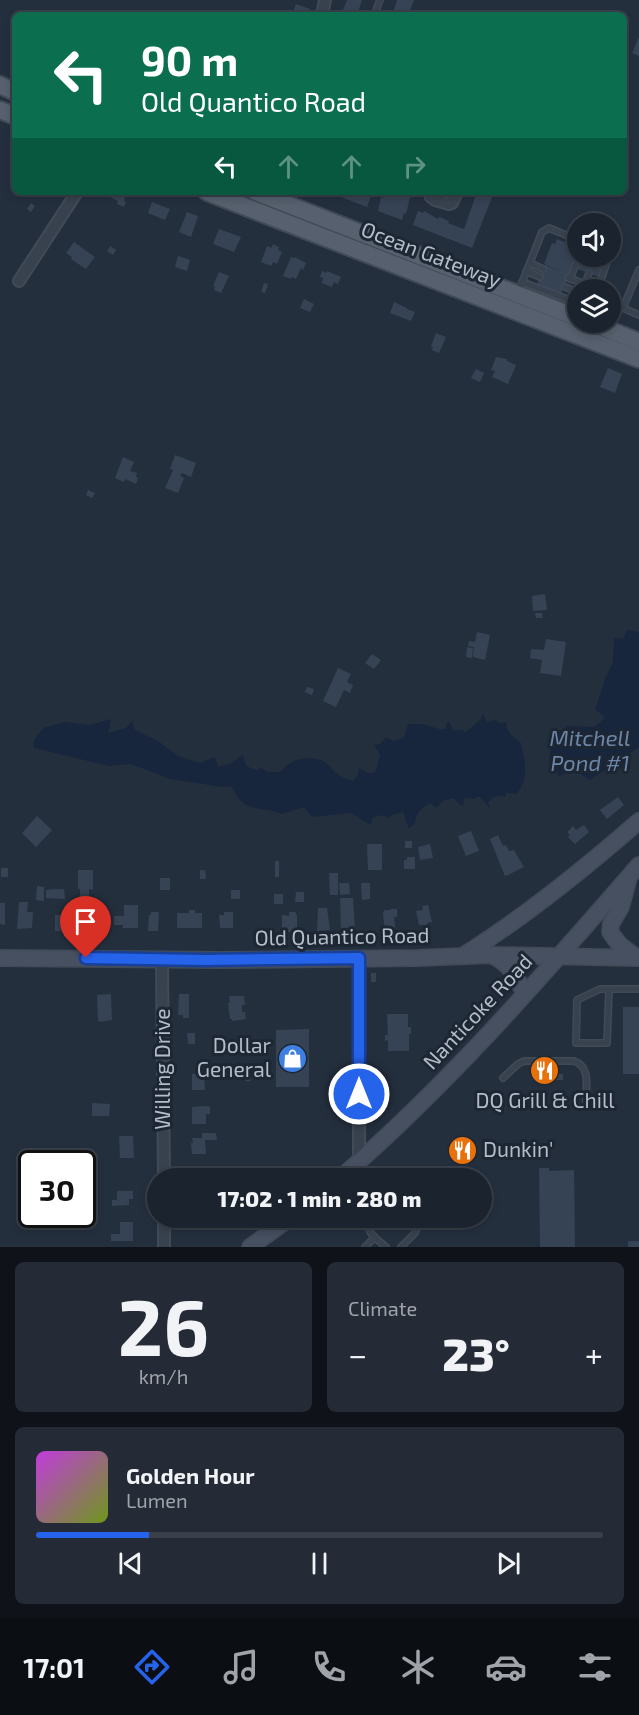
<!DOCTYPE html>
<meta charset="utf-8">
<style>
:root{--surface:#1b232e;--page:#242b36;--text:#f1f3f6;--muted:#a0a4aa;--line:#39404a;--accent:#2563eb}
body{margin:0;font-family:"Exo 2",sans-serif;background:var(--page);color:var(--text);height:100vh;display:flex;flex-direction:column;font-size:22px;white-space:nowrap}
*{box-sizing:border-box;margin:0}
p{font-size:20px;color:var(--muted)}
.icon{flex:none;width:33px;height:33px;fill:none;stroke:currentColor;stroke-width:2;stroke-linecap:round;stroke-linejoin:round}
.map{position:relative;height:1247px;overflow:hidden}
.details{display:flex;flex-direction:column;gap:15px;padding:15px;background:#0f1319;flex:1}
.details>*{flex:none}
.top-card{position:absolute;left:12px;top:12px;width:615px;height:183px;border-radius:9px;box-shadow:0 3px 9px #0003,0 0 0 2px var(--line);background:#0b6e4f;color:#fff;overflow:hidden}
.controls{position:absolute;left:567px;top:213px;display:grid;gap:12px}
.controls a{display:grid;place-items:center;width:54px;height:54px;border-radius:50%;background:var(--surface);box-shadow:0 3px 9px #0003,0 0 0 2px var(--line);font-size:30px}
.speed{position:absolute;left:18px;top:1150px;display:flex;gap:12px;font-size:30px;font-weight:700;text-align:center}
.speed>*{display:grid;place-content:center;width:78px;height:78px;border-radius:50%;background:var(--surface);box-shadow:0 3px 9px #0003,0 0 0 2px var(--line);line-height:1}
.speed .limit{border:3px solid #111;border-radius:9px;background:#fff;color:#111}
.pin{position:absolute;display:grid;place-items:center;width:51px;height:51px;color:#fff;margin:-62px -26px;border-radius:50% 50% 50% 0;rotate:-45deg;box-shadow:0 0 6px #0007}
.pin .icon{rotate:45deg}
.me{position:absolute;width:66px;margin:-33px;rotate:0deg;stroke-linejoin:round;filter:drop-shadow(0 0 4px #0008)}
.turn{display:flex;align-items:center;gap:21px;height:126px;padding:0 30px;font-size:27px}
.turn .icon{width:78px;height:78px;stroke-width:2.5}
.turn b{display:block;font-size:42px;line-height:51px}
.lanes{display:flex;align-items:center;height:57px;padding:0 30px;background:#0003;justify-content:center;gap:30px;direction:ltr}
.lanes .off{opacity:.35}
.big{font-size:45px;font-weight:800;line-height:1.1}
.details .tile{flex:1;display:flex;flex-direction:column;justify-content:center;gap:9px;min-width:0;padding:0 21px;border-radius:9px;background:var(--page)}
.details .dial{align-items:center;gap:0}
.dial b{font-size:78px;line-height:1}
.song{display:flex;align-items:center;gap:18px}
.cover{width:72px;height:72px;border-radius:9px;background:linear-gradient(135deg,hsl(290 70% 55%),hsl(80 70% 35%))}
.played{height:6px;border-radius:3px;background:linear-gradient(90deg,var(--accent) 20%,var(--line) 20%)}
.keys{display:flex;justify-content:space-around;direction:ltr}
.heat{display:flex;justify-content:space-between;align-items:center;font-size:33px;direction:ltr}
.details .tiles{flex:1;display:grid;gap:15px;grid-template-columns:1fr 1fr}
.tile:last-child{grid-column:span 2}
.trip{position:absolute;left:147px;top:1168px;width:345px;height:60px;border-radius:30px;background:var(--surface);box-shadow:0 3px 9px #0003,0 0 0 2px var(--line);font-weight:800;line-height:60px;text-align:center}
.menu{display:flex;height:96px;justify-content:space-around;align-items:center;background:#0b0e12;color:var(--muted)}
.menu .icon{width:42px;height:42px}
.menu .selected{color:var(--accent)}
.menu b{font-size:27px;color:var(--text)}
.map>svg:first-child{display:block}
.water{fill:#17263c}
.building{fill:#364354}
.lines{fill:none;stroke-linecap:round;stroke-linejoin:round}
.lane-casing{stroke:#414a57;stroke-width:8}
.street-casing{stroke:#414a57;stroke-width:14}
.secondary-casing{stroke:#414a57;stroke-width:18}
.primary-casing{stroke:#414a57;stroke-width:20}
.lane{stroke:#38414e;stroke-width:5}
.street{stroke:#38414e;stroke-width:10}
.secondary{stroke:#465061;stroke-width:15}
.primary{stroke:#56606e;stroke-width:16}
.route-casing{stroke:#184099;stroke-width:15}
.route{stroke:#2563eb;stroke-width:10}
.labels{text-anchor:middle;stroke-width:6;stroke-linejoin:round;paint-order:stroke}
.street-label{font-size:21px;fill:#b4bcc9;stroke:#1d2633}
.poi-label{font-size:21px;fill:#b4bcc9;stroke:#1d2633;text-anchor:end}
.water-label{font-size:22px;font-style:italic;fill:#6d86a8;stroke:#1d2633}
</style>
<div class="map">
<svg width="639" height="1247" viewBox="0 0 639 1247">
<rect width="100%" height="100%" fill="#242f3e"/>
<g class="water">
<polygon points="627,630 639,632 639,747 590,780 574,770 559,776 549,759 553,735 568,726 594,727 605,718 595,709 605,679 613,662 614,638 623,639"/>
<path d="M483,714l4,9 8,-3 4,3 7,-1c0,11 8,15 15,21 4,19 9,35 -5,51l-10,-1 -1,4c-8,-3 -12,-1 -17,6l3,6 -12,-13 -5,3 -10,-1 -1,9 -10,-9 -10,3 -7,7 -6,-5c-9,5 -14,10 -15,20l-6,6 -6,-17 -8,2 -7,4 -6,-3 -10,3 -1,7 -20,-12 -39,4 -8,-10 -22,7c-15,-7 -31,-2 -43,-15 -3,-3 -5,-9 -8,-13l-8,1 -53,-8 -39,-15 -22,2 -75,-18 -1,-6 10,-14 22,-6 25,3 21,-6 -3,14 18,-5 6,-7 3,9 23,11 20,15 22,7 15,-6 3,10 12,-3 13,-9 3,11 12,5 2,-4 7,5h14c9,-14 29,-18 44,-10 4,2 6,7 10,10 5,5 11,7 18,9l5,-6 1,-7 9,5h7l5,-18 -6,-10 6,-1 6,-7 8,4 10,-3 4,-14h14l17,5h7v-5l3,-3 4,10 9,-1 4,2 15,-13z"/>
</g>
<g class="building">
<polygon points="347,0 362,0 357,15 341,15"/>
<polygon points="397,0 414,0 408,15 392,15"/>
<polygon points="296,4 310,9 307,15 292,15"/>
<polygon points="639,37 639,56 632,53"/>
<polygon points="112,192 127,192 124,201 126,202 124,207 117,204 118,201 110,197"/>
<polygon points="328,192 369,192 372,193 367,207"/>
<polygon points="386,192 415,192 412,198 410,197 406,214 404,213 402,220 378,211 381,197 383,198"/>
<polygon points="477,192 494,192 472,248 413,225 418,211 423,213 424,211 438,219 439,217 449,221 448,223 464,229"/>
<polygon points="152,202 170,209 165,220 148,213"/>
<polygon points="31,203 35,206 31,212 27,209"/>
<polygon points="187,212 198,216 191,237 179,232"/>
<polygon points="219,229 241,237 234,252 213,244"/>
<polygon points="557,239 577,247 575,252 578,253 561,294 537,285 545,265 565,273 544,264 552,243 555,244"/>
<polygon points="74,242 95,257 86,269 71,259 72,257 66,253"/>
<polygon points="273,244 279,247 278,250 282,252 277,264 273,262 271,266 261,262 267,246 271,248"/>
<polygon points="110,246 116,250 113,255 107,251"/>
<polygon points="178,256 190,260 187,271 175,267"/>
<polygon points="291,257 294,258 295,257 306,263 303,270 301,268 296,279 292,277 291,279 283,276"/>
<polygon points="581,260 603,268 599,277 578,269"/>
<polygon points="322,271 326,273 327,271 341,277 338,284 334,282 332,287 322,283 323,278 320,277"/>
<polygon points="219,272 229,276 221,293 214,290 215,287 213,286"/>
<polygon points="264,283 268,284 265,293 261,292"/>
<polygon points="304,299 314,304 310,312 300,308"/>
<polygon points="394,302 407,308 407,309 415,312 411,321 390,313"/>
<polygon points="436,333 446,337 439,353 432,350 433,347 431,346"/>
<polygon points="496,357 507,359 507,361 516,365 508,384 492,377 495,371 491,370"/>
<polygon points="608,368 622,374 615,393 600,387"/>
<polygon points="476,369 484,373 480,382 471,378"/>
<polygon points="175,455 196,463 191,477 182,473 180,476 184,478 178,493 165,488 173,470 170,469"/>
<polygon points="123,457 134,462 130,471 137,473 136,477 138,478 136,484 125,479 124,482 115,478"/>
<polygon points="88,490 95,493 92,498 86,495"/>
<polygon points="545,594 547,610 533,611 532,596"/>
<polygon points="535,613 542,613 543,618 536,618"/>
<polygon points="477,632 490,635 485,660 473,657 474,647 468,646 469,641 475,642"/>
<polygon points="546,639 566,642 561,676 540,673 542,660 530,658 531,649 544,650"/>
<polygon points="467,647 473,648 472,658 466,657"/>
<polygon points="372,654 381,660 374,669 365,663"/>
<polygon points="338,668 351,674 347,682 353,685 350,693 344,690 336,707 323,701"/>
<polygon points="307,687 314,689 312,695 305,692"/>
<polygon points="618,797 624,805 607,819 600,810"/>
<polygon points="37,816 52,830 36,847 22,833"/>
<polygon points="584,825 589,832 575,844 568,837 570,835 567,832 573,826 576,830"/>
<polygon points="471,831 479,851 466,856 458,836"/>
<polygon points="498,835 503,846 506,845 509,851 514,850 524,867 508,875 505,876 490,839"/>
<rect x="405" y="841" width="7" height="7"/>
<polygon points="367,844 382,844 382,870 368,870"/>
<polygon points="430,844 433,858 420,860 418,847"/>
<polygon points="407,857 415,857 415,869 404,869 404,860 407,860"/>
<rect x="275" y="861" width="4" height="16"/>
<rect x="1" y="868" width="7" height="9"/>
<polygon points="78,870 93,870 93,890 89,889 89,899 80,899 80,889 78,889"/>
<polygon points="200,870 205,870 206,879 200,879"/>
<polygon points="329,873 338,873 338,895 330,895"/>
<rect x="160" y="878" width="10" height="12"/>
<polygon points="339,883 349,883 350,894 340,895"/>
<polygon points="361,883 370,883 370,899 362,900"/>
<polygon points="37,886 44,887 44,901 36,900"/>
<polygon points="55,889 64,889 65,899 46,898 46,890"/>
<rect x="231" y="890" width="9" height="9"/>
<polygon points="296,892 304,892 304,902 295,902"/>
<rect x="274" y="894" width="9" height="10"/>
<polygon points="340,898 353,898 355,930 341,930"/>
<polygon points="19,902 28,902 27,912 33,912 32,928 17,929"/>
<polygon points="0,903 5,903 5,925 0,924"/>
<polygon points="124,905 138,905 138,928 123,928 123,925 114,925 114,916 124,916"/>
<polygon points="428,905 432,922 427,923 427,925 419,925 416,911 423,910 422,906"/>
<polygon points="318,908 327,908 330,930 317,931"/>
<polygon points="390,909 397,909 397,917 394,917 395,927 393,931 385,931 383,914 384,910 391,910"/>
<polygon points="189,910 195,910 195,913 202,913 202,928 177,928 177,913 189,913"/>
<polygon points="82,912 91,912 91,915 93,915 91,931 81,930 81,928 80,928 80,915 82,915"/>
<polygon points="151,912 159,912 158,931 148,931 149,915 151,915"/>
<polygon points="224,912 233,912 233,928 220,928 219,915 224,915"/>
<polygon points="289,912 296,912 296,915 297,915 297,932 282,932 282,915 289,916"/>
<rect x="55" y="915" width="11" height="16"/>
<rect x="371" y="973" width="5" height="9"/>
<polygon points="111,994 112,1020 99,1022 98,1020 97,995"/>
<polygon points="179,994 189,994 189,1018 183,1018 183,1015 178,1015"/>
<polygon points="229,996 244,996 245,1005 242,1005 242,1012 245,1012 246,1019 232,1021 232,1019 230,1019 228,1003 230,1003"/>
<rect x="623" y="1007" width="16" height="67"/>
<polygon points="387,1014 408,1014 408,1027 411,1027 411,1034 409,1034 409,1051 388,1051 388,1040 385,1041 385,1035 388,1035"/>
<polygon points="309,1029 309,1087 276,1087 276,1030"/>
<polygon points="187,1033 195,1033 195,1044 188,1044"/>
<polygon points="532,1066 557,1066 557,1074 563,1074 563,1080 532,1080"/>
<polygon points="192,1074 204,1074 205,1090 192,1090"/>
<rect x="245" y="1075" width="6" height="6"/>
<polygon points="92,1103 110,1104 109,1116 92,1116"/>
<polygon points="206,1106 210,1107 210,1114 206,1114 206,1124 192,1124 192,1107"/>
<polygon points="202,1133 216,1133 217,1140 205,1140 206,1154 192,1154 191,1143 193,1143 192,1138 202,1138"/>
<polygon points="466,1135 477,1146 459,1165 447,1154"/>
<polygon points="119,1136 133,1136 134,1158 120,1158"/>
<polygon points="204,1166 204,1172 210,1172 210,1179 192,1179 193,1167"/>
<polygon points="539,1168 549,1168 549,1171 574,1170 575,1247 540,1247"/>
<polygon points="90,1183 94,1184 93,1198 89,1198"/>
<polygon points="117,1191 133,1191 133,1199 129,1199 129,1205 112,1206 112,1200 117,1200"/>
<polygon points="193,1218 206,1218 206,1220 193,1221"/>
<polygon points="245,1218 251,1218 251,1224 245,1225"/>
<polygon points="377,1218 403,1218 406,1221 397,1229 395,1227 391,1230 388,1226 384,1230 375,1220"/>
<polygon points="120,1222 133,1222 133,1241 111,1241 111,1234 120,1234"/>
<rect x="628" y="1241" width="11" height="6"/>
</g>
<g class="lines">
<defs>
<g id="lane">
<polyline points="374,15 380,0"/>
<polyline points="530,263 543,269"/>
<polyline points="592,264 595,256"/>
<polyline points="639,270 623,308 639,315"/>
<polyline points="526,271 540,277"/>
<polyline points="568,278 595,287 602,277 609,256"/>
<polyline points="570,279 579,256"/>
<polyline points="522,282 578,303"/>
<polyline points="565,287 578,292"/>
<polyline points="583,290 589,273"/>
<polyline points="518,293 542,232 549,228 578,240"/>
<polyline points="609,989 607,1043 576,1043 577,1000 600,989 639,989"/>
<path d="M503,1078l15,-14 6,-3h50c17,6 12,25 12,40"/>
<path d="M369,1218c-5,14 8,21 17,29"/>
<polyline points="365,1247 375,1237"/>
<polyline points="401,1247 415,1233 418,1226 415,1218"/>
</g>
<g id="street">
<polyline points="322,15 325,0"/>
<polyline points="433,192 431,197 435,200 449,204 452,203 457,192"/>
<polyline points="19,281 77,192"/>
<polyline points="359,958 359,1161"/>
<polyline points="162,960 164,1179"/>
<polyline points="164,1247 164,1218"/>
</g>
<g id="secondary">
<polyline points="628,881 621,907 611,924 610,932 619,944 637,958"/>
<path d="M464,955c62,-39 120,-86 175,-134"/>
<path d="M491,955c18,8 25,21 34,39"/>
<polyline points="0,958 220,960 417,958 491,955 639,958"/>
<path d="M339,1179c110,-95 205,-205 300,-314"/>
<polyline points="250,1247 290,1218"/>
</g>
<g id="primary">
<polyline points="0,85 15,92"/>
<polyline points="0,110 15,116"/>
<polyline points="207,192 639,359"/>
<polyline points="256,192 578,318"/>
<polyline points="590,322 639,342"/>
</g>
</defs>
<use href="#lane" class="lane-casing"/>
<use href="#street" class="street-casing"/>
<use href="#secondary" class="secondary-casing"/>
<use href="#primary" class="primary-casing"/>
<use href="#lane" class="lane"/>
<use href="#street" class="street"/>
<use href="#secondary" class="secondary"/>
<use href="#primary" class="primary"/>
</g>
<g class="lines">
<defs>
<polyline id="route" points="86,958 205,960 359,958 359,1094"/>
</defs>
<use href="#route" class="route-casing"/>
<use href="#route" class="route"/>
</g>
<defs>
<symbol id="shop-disc" viewBox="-11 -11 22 22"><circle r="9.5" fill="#3f7fe0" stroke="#1d2633"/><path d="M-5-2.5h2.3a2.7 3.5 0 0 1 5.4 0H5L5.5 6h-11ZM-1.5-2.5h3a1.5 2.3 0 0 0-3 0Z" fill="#fff"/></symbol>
<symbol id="restaurant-disc" viewBox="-11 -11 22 22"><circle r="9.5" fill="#e8710a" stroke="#1d2633"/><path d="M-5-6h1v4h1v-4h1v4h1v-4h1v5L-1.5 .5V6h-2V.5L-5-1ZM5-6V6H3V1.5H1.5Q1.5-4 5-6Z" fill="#fff"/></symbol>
</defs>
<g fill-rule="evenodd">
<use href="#shop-disc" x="276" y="1042" width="33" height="33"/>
<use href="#restaurant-disc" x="528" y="1054" width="33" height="33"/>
<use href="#restaurant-disc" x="446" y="1134" width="33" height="33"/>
</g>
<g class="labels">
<g class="street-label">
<text transform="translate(431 255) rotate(21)" y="7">Ocean Gateway</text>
<text transform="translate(342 937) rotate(-1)" y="7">Old Quantico Road</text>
<text transform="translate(478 1012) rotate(-47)" y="7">Nanticoke Road</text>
<text transform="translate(163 1069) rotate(-90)" y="7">Willing Drive</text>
</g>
<g class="poi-label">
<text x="271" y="1053">Dollar<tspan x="271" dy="24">General</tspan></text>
<text x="545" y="1108" text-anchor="middle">DQ Grill &amp; Chill</text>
<text x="483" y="1157" text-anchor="start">Dunkin'</text>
</g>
<g class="water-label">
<text x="590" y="746">Mitchell<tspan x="590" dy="25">Pond #1</tspan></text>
</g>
</g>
</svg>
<div class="controls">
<a><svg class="icon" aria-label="sound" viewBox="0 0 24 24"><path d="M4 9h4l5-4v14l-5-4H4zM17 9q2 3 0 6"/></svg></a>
<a><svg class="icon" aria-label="layers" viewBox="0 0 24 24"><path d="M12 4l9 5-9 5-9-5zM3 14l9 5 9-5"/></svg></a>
</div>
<div class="speed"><div class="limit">30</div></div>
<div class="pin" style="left:86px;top:958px;background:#d93025"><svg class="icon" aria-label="arrive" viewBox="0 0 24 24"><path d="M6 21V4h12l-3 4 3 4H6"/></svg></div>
<svg class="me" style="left:359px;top:1094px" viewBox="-20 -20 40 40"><circle r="17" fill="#2563eb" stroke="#fff" stroke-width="3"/><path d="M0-11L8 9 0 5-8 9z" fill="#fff"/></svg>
<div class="trip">17:02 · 1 min · 280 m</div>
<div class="top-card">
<div class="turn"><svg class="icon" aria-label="left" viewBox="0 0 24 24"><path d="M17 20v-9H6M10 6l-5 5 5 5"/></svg><div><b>90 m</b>Old Quantico Road</div></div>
<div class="lanes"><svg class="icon" aria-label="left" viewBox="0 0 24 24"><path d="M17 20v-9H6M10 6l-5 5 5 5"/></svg><svg class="icon off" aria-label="ahead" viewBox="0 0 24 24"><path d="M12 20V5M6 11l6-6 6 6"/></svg><svg class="icon off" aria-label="ahead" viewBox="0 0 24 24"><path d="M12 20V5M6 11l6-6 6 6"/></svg><svg class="icon off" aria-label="right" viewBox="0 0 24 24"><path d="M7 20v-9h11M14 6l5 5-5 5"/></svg></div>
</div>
</div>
<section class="details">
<div class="tiles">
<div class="tile dial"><b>26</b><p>km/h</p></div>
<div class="tile"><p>Climate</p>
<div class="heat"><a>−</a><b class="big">23°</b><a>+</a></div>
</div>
<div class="tile">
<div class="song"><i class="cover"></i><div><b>Golden Hour</b><p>Lumen</p></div></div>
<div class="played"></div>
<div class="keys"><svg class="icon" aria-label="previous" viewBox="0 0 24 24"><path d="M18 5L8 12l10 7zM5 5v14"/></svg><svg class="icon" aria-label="pause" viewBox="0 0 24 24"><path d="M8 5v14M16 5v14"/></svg><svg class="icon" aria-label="next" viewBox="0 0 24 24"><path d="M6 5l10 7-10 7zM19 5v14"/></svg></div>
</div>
</div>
</section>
<nav class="menu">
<b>17:01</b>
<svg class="icon selected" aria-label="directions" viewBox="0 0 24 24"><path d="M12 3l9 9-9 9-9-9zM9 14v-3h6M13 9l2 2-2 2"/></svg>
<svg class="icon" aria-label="music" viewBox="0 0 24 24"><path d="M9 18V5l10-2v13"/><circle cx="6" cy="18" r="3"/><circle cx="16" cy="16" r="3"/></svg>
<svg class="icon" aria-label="phone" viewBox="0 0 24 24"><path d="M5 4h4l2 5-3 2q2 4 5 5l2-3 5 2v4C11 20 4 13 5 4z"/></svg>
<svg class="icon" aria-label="climate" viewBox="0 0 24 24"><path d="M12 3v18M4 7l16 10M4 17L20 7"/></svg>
<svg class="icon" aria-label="car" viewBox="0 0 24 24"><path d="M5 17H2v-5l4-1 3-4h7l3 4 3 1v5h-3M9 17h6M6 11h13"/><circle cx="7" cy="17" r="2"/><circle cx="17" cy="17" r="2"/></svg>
<svg class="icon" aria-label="filters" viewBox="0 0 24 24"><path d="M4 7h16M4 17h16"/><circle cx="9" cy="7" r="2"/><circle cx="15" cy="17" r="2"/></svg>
</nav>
